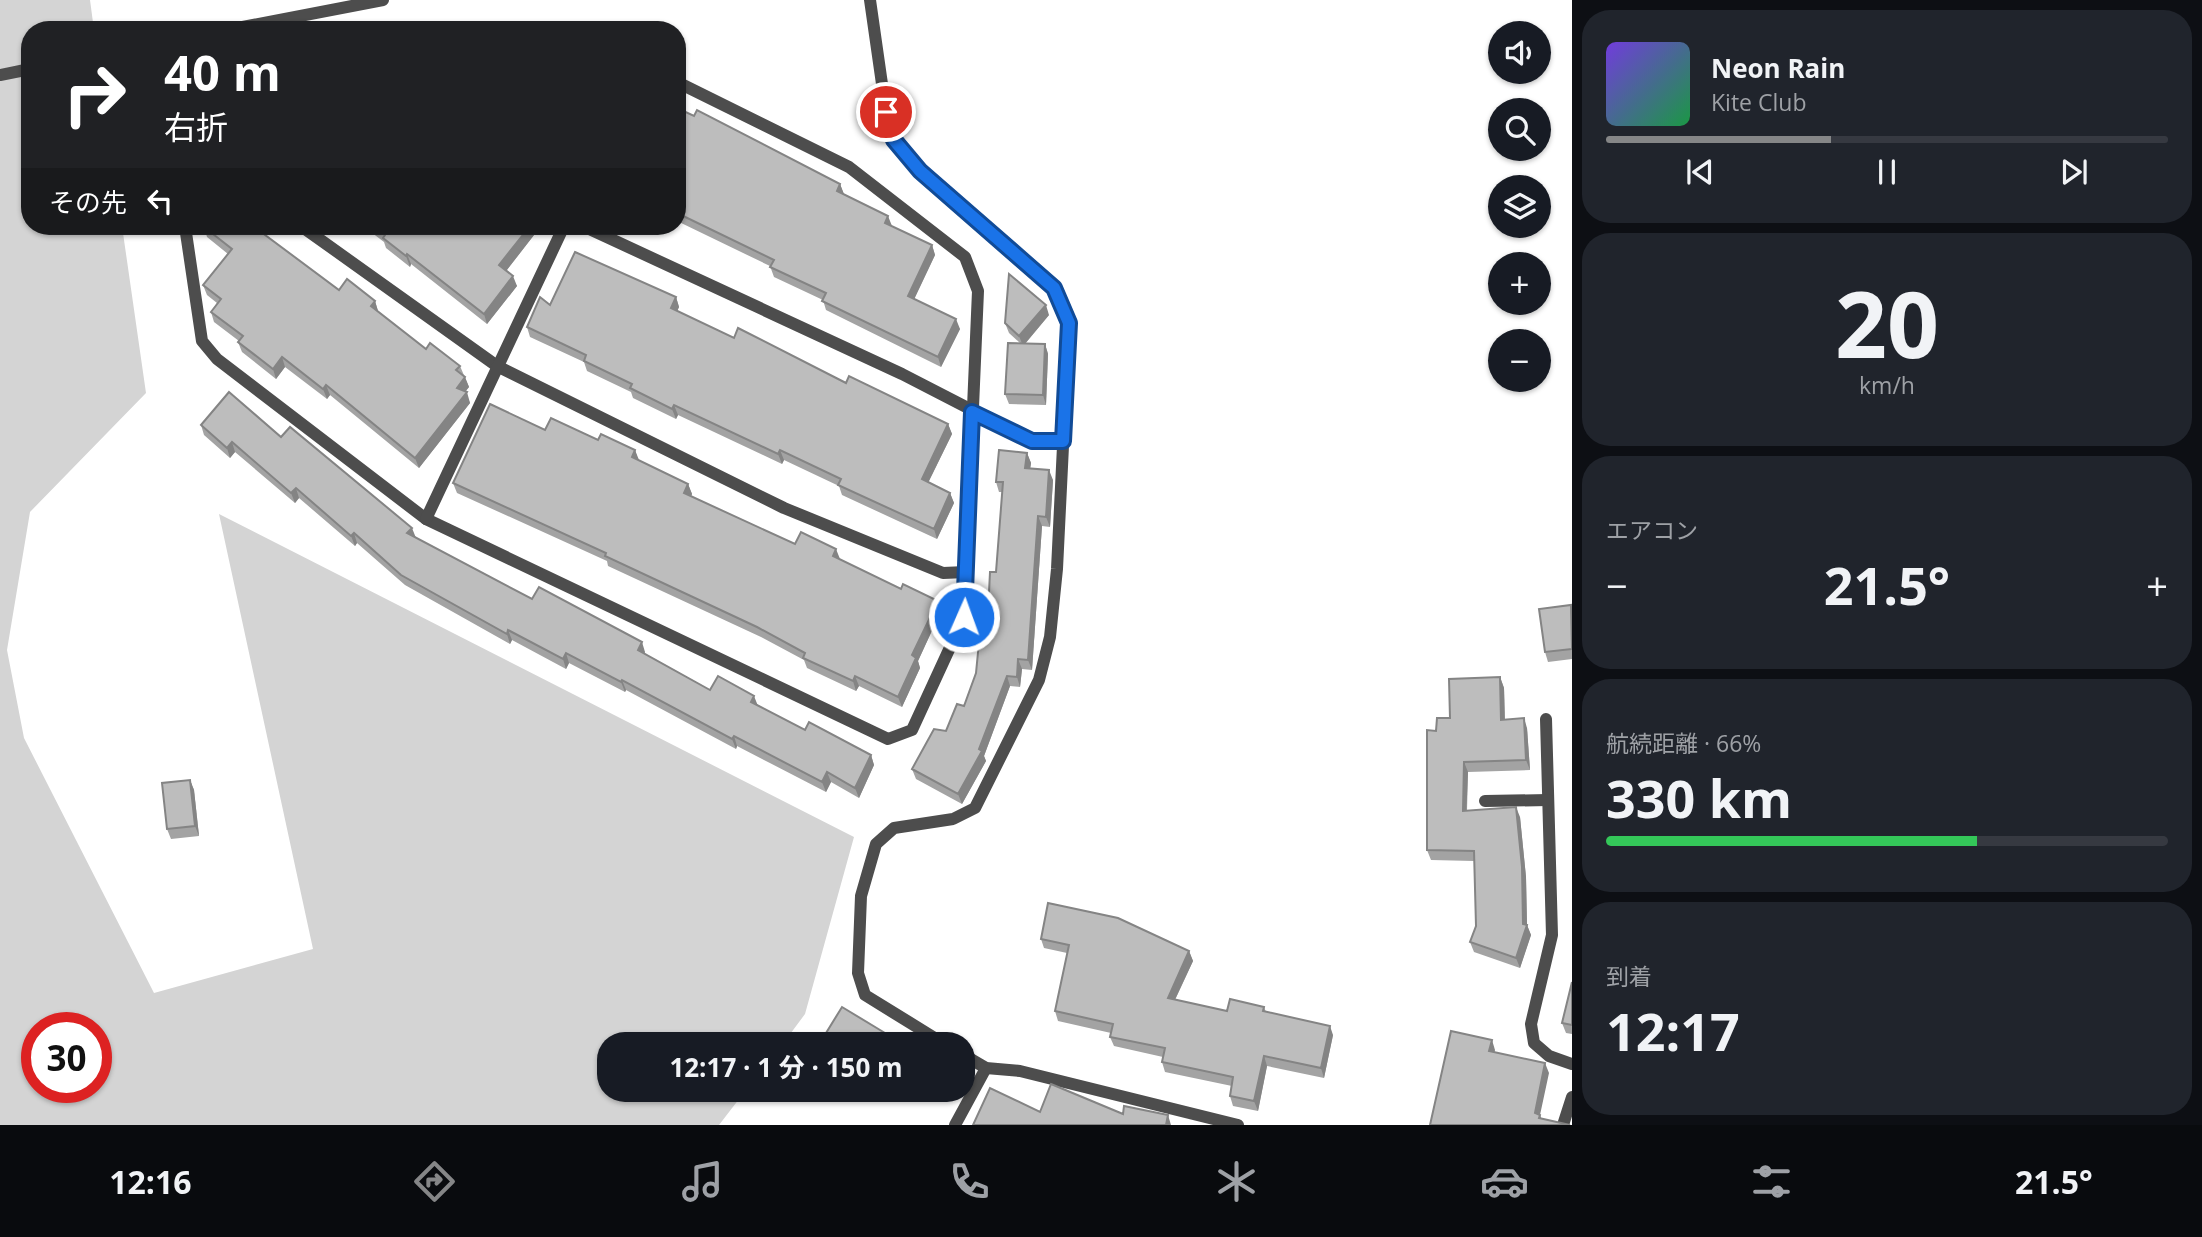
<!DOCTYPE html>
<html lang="ja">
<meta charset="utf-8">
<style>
:root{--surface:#171b24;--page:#20242c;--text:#f1f3f6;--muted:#9ea1a6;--line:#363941;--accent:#858687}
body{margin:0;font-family:"Open Sans","Noto Sans JP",sans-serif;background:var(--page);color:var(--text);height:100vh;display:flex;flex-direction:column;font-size:26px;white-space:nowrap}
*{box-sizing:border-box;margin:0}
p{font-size:23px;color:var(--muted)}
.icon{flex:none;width:38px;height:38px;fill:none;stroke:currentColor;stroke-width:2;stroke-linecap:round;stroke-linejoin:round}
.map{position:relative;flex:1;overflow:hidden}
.drawer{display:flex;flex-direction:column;gap:10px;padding:10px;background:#0d0f14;width:630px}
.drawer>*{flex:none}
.top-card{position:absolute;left:21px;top:21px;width:665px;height:214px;border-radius:28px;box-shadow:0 2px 5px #0004;background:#202124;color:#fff;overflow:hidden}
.tools{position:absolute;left:1488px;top:21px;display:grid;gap:14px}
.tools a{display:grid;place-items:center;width:63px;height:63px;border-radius:50%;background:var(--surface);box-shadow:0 2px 5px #0004;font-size:35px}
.speed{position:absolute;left:21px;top:1012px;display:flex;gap:14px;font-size:35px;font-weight:700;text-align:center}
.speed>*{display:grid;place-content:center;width:91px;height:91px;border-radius:50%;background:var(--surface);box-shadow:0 2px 5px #0004;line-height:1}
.speed .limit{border:10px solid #d22;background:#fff;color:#111}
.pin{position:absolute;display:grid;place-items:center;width:60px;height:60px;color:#fff;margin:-30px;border:4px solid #fff;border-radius:50%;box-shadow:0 2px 7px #0007}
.me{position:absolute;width:77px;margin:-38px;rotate:2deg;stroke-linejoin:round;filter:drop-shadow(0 0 5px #0008)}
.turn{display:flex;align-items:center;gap:24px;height:147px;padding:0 28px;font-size:32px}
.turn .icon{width:91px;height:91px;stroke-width:2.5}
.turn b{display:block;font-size:49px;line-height:60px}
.then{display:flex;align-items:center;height:66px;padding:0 28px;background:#0003;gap:14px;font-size:26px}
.big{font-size:52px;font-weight:700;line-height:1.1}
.drawer .tile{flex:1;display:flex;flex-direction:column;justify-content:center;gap:10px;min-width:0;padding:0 24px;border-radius:28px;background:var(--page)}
.drawer .dial{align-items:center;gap:0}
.dial b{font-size:91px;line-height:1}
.song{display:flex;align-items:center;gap:21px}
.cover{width:84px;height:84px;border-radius:10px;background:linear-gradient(135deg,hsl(260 70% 55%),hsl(140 70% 35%))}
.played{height:7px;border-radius:4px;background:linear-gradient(90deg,var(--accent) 40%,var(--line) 40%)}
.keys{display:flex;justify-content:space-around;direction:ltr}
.heat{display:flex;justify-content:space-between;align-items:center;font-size:38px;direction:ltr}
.charge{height:10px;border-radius:5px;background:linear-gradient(90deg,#34c759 66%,var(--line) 0)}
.trip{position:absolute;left:597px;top:1032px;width:378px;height:70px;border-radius:28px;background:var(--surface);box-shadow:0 2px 5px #0004;font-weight:700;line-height:70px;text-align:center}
.tab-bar{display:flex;height:112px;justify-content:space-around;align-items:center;background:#090b0e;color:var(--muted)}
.tab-bar .icon{width:49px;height:49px}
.tab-bar .on{color:var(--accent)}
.tab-bar b{font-size:32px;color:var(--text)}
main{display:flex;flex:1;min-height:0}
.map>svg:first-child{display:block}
.green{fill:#d4d4d4;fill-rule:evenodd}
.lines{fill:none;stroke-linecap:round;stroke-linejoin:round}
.minor{stroke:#4d4d4d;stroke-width:12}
.wall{fill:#a3a3a3}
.shaded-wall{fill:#848484}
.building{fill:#bdbdbd;stroke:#848484;stroke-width:2}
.route-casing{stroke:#114b97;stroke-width:18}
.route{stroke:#1a73e8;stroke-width:12}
</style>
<main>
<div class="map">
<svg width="1572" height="1125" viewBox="0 0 1572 1125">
<rect width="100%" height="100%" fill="#fff"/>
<path class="green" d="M0,0h90l4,30h-64v196h92l24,167 -116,119 -23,138 17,88 130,255 159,-44 -94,-435 635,323 -49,177 -23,31h-173v45h137l-27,35h-719zM37,1027h59v60h-59z"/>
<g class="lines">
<g class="minor">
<polyline points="870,0 886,112 894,140 920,171 1054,288 1069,323 1057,569 1050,637 1039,680 975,808 953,819 894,828 876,844 861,896 858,973 865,995 946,1045"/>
<polyline points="227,30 383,0"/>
<polyline points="0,75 30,69"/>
<polyline points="185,226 202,341 217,359 426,519 888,739 912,730 964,617 978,291 965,257 849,167 677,82"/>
<polyline points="301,226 497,366 784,508 943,573 966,572"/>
<polyline points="583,226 902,374 1032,441 1063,441"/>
<polyline points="426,519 564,226"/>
<polyline points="1546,719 1552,935 1531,1024 1534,1043 1549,1056 1572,1064"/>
<polyline points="1485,801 1548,800"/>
<polyline points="962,1054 986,1068 1020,1071 1238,1125"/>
<polyline points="955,1125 986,1068"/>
<polyline points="1563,1125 1572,1097"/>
</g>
</g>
<g class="wall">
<polygon points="677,108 840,184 844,195 892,226 932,245 935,255 914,299 960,329 941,367 826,310 823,300 774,277 770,266 677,221"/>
<polygon points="363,226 541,226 506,271 517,286 487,324 411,264 410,267 386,248 384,242"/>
<polygon points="204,227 339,290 375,301 378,311 426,349 460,366 469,387 465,392 470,403 419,468 330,395 327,399 285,367 276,379 242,352 238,342 239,341 214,322 211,312 217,303 207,295 203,285 228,254 207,237"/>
<polygon points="676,297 679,307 677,311 734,338 948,424 952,434 928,483 950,493 954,503 937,539 842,495 839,486 784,460 782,464 678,415 676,419 633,398 631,392 587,371 584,362 530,337 527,327 550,305"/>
<polygon points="1049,315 1025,344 1045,344 1048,354 1046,405 1009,404 1005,394 1020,343 1009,333 1005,323"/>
<polygon points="201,425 281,437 416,538 532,599 645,652 644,654 710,690 758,705 805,730 871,755 874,765 859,798 831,782 826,792 737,746 736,749 626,690 625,692 569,663 566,669 512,640 510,644 405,585 357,543 355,546 299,498 295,503 235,452 230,458 204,435"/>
<polygon points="545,430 598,440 635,450 638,460 688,484 692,494 691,496 795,544 840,559 901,589 938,601 941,611 918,661 920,668 902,707 859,686 856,691 807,668 804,660 761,637 608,566 607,561 457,493 453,483"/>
<polygon points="1027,453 1031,463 1030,468 1053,480 1050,527 1042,526 1032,670 1022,669 1020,687 1010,686 984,756 986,761 962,804 916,779 912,769 946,731 964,706 976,673 987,633 996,572 1002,492 999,492 996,482"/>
<polygon points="1572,605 1572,659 1548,662 1545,652"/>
<polygon points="1500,677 1504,688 1505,719 1527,728 1530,770 1468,772 1467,811 1520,817 1526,877 1527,925 1531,935 1520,968 1474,952 1470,942 1476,926 1474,861 1431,860 1427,850 1450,718"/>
<polygon points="190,780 194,790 199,836 171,839 167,829"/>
<polygon points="1041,939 1189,951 1193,961 1175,1000 1227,1011 1264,1007 1266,1012 1333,1035 1324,1078 1267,1066 1258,1111 1233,1106 1230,1096 1232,1086 1165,1072 1162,1062 1163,1057 1114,1046 1110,1037 1111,1033 1058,1021 1055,1011 1067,953 1044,948"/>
<polygon points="1572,982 1572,1034 1566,1033 1562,1023"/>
<polygon points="823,1038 889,1043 888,1045 826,1045"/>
</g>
<g class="shaded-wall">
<polygon points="840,184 844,194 841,201 837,191"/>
<polygon points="888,216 892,226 885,223"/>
<polygon points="530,226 541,226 503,275 499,265"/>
<polygon points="932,245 935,255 911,306 908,296"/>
<polygon points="407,254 411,264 410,267 406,256"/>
<polygon points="513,276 517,286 487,324 484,314"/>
<polygon points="676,297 679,307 674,318 671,308"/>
<polygon points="375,301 378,311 374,316 371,306"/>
<polygon points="1046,305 1049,315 1023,346 1019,336"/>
<polygon points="956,319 960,329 941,367 938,357"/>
<polygon points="1045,344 1048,354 1046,405 1043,395"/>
<polygon points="282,357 285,367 276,379 273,369"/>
<polygon points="465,377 469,387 460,398 457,388"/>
<polygon points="326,385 330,395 327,399 323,389"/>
<polygon points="467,392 470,403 419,468 415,458"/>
<polygon points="674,405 678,415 676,419 672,409"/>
<polygon points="948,424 952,434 925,489 922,479"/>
<polygon points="232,442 235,452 230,458 227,448"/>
<polygon points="635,450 639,460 632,457"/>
<polygon points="780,450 784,460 782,464 778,454"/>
<polygon points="1027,453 1031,463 1029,478 1025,468"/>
<polygon points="1049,470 1053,480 1050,527 1046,517"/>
<polygon points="688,484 692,494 688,503 684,493"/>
<polygon points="296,488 299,498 295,503 291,493"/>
<polygon points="950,493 954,503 937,539 934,529"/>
<polygon points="1038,516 1042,526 1032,670 1028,660"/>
<polygon points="412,528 416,538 407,533"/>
<polygon points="354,533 357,543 355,546 351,536"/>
<polygon points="836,549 840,559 833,556"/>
<polygon points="938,601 941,611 918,661 920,668 902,707 898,697 912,655"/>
<polygon points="508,630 512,640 510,644 507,634"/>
<polygon points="642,642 645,652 641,660 638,650"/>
<polygon points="566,653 569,663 566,669 563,659"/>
<polygon points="1018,659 1022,669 1020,687 1017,677"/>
<polygon points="855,676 859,686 856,691 853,681"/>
<polygon points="1007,676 1010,686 984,756 986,761 962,804 958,794 979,749"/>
<polygon points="1500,677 1504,688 1505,730 1501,720"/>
<polygon points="622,680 626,690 625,692 621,682"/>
<polygon points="754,696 758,706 751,702"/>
<polygon points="1524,718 1527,728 1530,770 1526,760"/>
<polygon points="734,736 737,746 736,749 732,739"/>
<polygon points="871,755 874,765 859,798 855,788"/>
<polygon points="1464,762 1468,772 1466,821 1463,811"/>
<polygon points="827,772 831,782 826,792 822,782"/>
<polygon points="190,780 194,790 199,836 195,826"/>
<polygon points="1516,807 1520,817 1526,877 1527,925 1531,935 1520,968 1516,958 1523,924"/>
<polygon points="1189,951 1193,961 1171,1008 1168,998"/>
<polygon points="1330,1026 1333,1035 1324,1078 1321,1068"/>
<polygon points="885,1033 889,1043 888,1045 878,1045"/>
<polygon points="1492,1040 1495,1050 1493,1061 1489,1051"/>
<polygon points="1264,1056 1267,1066 1258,1111 1254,1101"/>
<polygon points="1545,1063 1549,1073 1540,1115 1544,1125 1535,1113"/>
<polygon points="1168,1115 1171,1125 1166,1125"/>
</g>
<g class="building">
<polygon points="677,108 694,116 697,110 840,184 837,191 888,216 885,223 932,245 908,296 956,319 938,357 822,301 826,293 770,267 774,260 677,213"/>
<polygon points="205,226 253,226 339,290 347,279 375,301 371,306 426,349 430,343 460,366 456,370 465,377 457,388 467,392 415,458 326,385 323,389 282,357 273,369 238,342 243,336 211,312 221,299 203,285 232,249 204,227"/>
<polygon points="373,226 530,226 499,265 513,276 484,314 407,254 406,256 383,238 385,235"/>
<polygon points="575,252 676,297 671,308 734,338 738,328 846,383 849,376 948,424 922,479 950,493 934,529 838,485 841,479 780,450 778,454 674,405 672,409 630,388 632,384 584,361 586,355 527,327 540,297 550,305"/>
<polygon points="1009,274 1046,305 1019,336 1005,323"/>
<polygon points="1008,343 1045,344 1043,395 1005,394"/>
<polygon points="229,392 281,437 290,427 412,528 407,533 532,599 539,587 642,642 638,650 710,690 718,676 754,696 751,702 805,730 809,722 871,755 855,788 827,772 822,782 734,736 732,739 622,680 621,682 566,653 563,659 508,630 507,634 401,575 354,533 351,536 296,488 291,493 232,442 227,448 201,425"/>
<polygon points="490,404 545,430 551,418 598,440 601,434 635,450 632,457 688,484 684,493 795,544 801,532 836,549 833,556 901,589 903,584 938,601 912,655 916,658 898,697 855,676 853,681 803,658 805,653 757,627 605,556 606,553 453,483"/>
<polygon points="999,450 1027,453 1025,468 1049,470 1046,517 1038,516 1028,660 1018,659 1017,677 1007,676 979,749 982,751 958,794 912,769 934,729 946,731 957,704 964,706 976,673 980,632 987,633 990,572 996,572 1003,482 996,482"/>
<polygon points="1571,605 1572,649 1545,652 1539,609"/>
<polygon points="1500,677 1501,720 1524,718 1526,760 1464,762 1463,811 1516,807 1522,867 1523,924 1527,925 1516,958 1470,942 1476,926 1474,851 1427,850 1427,730 1436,731 1437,718 1450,718 1449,679"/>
<polygon points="190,780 195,826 167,829 162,783"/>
<polygon points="1048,903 1118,918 1189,951 1168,998 1227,1011 1230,999 1264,1007 1263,1011 1330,1026 1321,1068 1264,1056 1254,1101 1230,1096 1233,1077 1162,1062 1165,1048 1110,1037 1113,1024 1055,1011 1069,945 1041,939"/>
<polygon points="1572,982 1572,1025 1562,1023"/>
<polygon points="842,1007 885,1033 878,1045 835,1045 823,1038"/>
<polygon points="1451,1031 1492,1040 1489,1051 1545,1063 1535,1113 1540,1115 1539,1118 1570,1125 1430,1125"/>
<polygon points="1051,1084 1123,1114 1124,1106 1168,1115 1166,1125 973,1125 990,1088 1040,1112"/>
</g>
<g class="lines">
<defs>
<polyline id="route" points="886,112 894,140 920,171 1054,288 1069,323 1063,441 1032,441 972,412 964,617"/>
</defs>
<use href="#route" class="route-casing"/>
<use href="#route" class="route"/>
</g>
</svg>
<div class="tools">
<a><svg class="icon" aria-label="sound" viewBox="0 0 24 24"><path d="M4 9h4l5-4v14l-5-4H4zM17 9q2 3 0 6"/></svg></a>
<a><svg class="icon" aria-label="search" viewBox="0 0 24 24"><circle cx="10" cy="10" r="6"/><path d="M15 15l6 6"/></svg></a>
<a><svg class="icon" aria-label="layers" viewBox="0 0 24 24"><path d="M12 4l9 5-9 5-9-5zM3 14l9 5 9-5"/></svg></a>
<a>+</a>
<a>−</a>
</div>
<div class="speed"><div class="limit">30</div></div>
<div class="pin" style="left:886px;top:112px;background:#d93025"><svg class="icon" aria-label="arrive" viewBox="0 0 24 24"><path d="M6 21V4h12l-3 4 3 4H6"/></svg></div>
<svg class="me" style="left:964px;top:617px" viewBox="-20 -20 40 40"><circle r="17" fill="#1a73e8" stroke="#fff" stroke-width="3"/><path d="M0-11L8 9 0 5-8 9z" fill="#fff"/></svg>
<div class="trip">12:17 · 1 分 · 150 m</div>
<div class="top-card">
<div class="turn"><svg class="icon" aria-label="right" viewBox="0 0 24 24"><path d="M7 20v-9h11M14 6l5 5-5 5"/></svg><div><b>40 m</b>右折</div></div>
<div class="then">その先<svg class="icon" aria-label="left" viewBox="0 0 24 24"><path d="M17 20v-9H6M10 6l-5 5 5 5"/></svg></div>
</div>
</div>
<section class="drawer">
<div class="tile">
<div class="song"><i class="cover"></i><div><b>Neon Rain</b><p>Kite Club</p></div></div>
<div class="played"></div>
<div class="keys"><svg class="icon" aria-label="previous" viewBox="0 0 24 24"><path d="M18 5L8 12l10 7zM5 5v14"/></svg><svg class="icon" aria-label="pause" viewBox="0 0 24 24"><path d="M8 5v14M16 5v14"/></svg><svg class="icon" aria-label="next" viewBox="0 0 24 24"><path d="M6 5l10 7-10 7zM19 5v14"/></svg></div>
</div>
<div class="tile dial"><b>20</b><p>km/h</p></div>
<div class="tile"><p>エアコン</p>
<div class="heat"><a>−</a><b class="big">21.5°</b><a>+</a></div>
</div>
<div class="tile"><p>航続距離 · 66%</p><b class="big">330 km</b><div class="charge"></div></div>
<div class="tile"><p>到着</p><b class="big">12:17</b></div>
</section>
</main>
<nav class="tab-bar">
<b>12:16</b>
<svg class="icon on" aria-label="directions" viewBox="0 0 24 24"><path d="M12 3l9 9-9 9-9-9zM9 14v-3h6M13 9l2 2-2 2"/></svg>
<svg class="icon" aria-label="music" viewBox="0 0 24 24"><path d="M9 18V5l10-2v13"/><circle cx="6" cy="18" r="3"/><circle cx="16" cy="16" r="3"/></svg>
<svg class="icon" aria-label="phone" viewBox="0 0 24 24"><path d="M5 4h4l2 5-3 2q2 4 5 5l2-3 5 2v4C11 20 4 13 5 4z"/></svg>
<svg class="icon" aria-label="climate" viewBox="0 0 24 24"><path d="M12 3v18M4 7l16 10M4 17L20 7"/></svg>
<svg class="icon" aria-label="car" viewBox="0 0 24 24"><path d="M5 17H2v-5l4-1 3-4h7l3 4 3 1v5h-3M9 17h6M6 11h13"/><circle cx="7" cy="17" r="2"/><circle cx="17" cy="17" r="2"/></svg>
<svg class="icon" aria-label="filters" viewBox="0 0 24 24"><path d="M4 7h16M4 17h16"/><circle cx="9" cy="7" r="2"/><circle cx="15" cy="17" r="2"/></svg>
<b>21.5°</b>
</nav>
